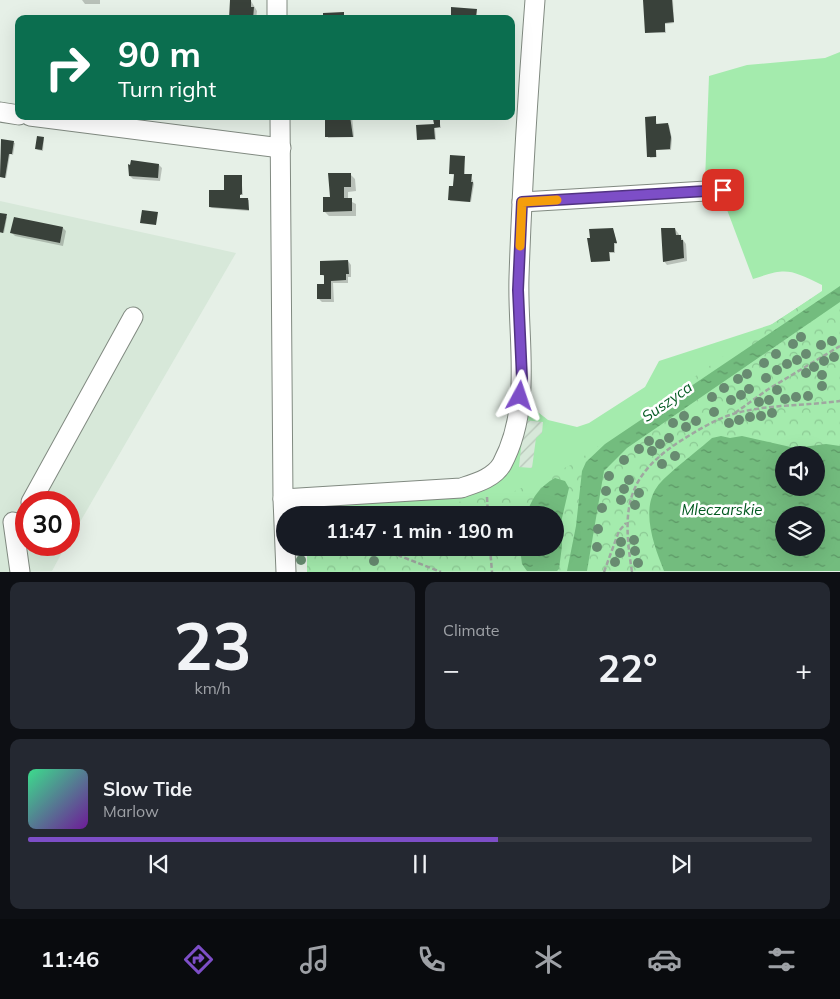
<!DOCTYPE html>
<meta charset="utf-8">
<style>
:root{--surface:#171b24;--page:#242831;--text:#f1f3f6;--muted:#9ea1a6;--line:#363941;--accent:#7d4ec7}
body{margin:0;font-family:Mulish,sans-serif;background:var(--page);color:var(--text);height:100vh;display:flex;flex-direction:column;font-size:19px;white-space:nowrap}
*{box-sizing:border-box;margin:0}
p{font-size:16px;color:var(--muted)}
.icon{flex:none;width:28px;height:28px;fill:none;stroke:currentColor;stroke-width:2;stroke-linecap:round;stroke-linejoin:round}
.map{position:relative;height:572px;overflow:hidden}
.details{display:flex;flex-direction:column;gap:10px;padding:10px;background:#0d0f14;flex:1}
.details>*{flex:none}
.top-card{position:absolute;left:15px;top:15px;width:500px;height:105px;border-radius:10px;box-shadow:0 5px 20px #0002;background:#0b6e4f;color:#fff;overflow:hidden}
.tools{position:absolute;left:775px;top:446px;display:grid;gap:10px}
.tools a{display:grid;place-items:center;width:50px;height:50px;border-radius:50%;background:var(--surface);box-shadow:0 5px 20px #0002;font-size:25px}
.speed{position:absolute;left:15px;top:491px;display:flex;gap:10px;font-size:25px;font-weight:700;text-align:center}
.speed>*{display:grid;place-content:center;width:65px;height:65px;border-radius:50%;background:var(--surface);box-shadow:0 5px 20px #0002;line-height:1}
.speed .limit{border:8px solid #d22;background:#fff;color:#111}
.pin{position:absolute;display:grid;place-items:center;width:42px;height:42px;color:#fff;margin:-21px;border-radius:10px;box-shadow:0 2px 8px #0006}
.me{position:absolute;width:55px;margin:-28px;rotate:5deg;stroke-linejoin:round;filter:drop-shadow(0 0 4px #0008)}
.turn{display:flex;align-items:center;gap:18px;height:105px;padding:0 20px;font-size:22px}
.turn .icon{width:65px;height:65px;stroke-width:2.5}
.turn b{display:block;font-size:35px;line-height:42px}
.big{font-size:38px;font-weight:700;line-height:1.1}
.details .tile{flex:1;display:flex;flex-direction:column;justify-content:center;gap:8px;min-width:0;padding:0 18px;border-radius:10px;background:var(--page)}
.details .dial{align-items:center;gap:0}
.dial b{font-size:65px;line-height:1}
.song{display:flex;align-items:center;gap:15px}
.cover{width:60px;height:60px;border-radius:8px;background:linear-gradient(135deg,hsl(150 70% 55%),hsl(280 70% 35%))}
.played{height:5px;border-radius:2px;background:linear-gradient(90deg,var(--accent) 60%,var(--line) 60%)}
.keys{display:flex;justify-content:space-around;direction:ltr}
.heat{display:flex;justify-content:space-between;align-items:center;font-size:28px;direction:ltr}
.details .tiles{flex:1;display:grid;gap:10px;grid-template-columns:1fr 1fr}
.tile:last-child{grid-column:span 2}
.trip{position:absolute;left:276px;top:506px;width:288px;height:50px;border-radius:25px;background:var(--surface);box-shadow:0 5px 20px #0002;font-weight:700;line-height:50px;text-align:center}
.tabs{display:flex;height:80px;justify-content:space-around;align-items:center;background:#090b0e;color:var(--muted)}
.tabs .icon{width:35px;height:35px}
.tabs .selected{color:var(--accent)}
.tabs b{font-size:22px;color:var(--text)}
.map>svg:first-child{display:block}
.built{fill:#d7e8d9}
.industrial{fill:url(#industrial-furrows)}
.grass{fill:#a4ebad;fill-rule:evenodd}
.park{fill:url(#park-crowns);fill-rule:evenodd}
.water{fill:url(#water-ripples);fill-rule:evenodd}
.shadow{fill:#0003}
.building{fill:#39413a}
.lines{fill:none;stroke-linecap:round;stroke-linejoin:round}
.minor-casing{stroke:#818a81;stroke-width:21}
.path{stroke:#9fa7a0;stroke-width:2.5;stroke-dasharray:5 2.5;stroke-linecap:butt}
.minor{stroke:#fff;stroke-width:19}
.tree{fill:#688b71}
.route-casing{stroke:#513381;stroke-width:12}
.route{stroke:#7d4ec7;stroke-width:9}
.slow{stroke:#f59e0b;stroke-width:9}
.labels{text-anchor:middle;stroke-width:5;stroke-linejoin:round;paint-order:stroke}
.water-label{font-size:15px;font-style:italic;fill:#045b22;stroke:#fff}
</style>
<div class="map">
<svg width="840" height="572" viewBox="0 0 840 572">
<defs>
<pattern id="industrial-furrows" width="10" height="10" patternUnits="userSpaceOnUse" patternTransform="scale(1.25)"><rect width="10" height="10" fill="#d7e8d9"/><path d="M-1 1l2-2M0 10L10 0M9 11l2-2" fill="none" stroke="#b8c6b9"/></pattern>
<pattern id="park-crowns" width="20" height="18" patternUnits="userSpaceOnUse" patternTransform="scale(1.25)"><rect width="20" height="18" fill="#a4ebad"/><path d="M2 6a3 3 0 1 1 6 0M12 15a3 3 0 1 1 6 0" fill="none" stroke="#8cc994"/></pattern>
<pattern id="water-ripples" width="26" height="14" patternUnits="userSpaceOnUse" patternTransform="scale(1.25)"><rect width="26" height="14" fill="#73bc7e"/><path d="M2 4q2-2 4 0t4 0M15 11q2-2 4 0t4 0" fill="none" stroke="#5d9866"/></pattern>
</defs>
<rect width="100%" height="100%" fill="#e6f0e7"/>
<polygon class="built" points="0,201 236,253 69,541 69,502 26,502 26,545 66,545 52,571 0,572"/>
<polygon class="industrial" points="525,402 582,448 517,476"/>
<path class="grass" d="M840,52v234l-271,202 -43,27h-227l8,-6 16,-4 160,-18 42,-85 23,18 29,7 12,-4 56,-36 14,-26 114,-37 49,-33v-6c-32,-15 -34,-18 -69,-6l-30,-80 -18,-18 4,-105 38,-11 78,-7zM524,420l19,2 -1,11 -6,5 -4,30 -13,-1z"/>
<path class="park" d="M840,280v291l-533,1v-24h248v-33h-164l124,-24 58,-27 156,-112zM784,455h32v33h-32zM784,515h32v33h-32z"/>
<g class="water">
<polygon points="840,286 840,302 627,448 604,471 587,571 567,571 576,526 582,471 586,462 605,444"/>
<path d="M721,436l9,2 12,-2 53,12 31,-4 14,2v125h-176c-9,-23 -24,-60 -7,-84 7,-11 43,-38 55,-49zM784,455h32v33h-32zM784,515h32v33h-32z"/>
<path d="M555,478l10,3 4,7 -7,30v28l-3,23 -2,2h-30l-5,-7 -2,-16h35v-33h-29c6,-17 13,-28 29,-37z"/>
</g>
<g class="shadow">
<polygon points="82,0 100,0 100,4 85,4"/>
<polygon points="237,0 251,1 257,11 256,19 230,19"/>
<polygon points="644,0 673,0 674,23 665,24 666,33 646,32"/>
<polygon points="329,116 352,116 354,137 328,138"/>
<polygon points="655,117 657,125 669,125 672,139 671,150 656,150 657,157 650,158"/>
<polygon points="439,120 441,128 435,128 436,140 418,139 435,126"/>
<polygon points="44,138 43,151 38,150 37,149"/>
<polygon points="2,140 15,143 13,155 10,154 6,178 0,177"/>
<polygon points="464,157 465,175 471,176 474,184 471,202 450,201 455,175 451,174"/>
<polygon points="159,165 162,168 160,181 133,179 130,176"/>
<polygon points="350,174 355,179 356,191 348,192 348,200 356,204 356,216 329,216 324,211"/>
<polygon points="241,176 243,195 240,195 240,199 249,200 249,211 212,208 210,207"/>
<polygon points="0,214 7,217 4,233 0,233"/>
<polygon points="63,228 66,231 63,246 15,236 12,233"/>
<polygon points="613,229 617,244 615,244 615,253 610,253 610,261 594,262 591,239"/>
<polygon points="675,229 686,244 687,261 667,265 664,261"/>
<polygon points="348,261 351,265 351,277 348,277 348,283 333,283 334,302 322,302 319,299 326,285 325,277 321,274"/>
</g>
<g class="building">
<polygon points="230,0 251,0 251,7 254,7 253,19 229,19"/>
<polygon points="643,0 672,0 674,22 665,23 665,32 645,33"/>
<polygon points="451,7 477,9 476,18 451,19"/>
<polygon points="344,12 344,19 323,19 323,13"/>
<polygon points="325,116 350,116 353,137 325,137"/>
<polygon points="656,116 656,124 668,123 671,137 670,149 656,150 656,157 647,157 645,117"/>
<polygon points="440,118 440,127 434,128 435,139 417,140 416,125 434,124 433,119"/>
<polygon points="37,136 44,137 42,150 35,149"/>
<polygon points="1,139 14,141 12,154 9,154 5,178 0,177"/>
<polygon points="450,155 465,156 464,174 472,174 471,182 473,182 470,202 448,200 449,186 453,186 454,174 449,174"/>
<polygon points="131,160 159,164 158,178 129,176 128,164 130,165"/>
<polygon points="328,173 351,173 351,187 344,187 344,198 352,198 352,211 323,212 323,197 330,197"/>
<polygon points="224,175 242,175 242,194 240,195 240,198 248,198 249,210 209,207 209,190 224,190"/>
<polygon points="142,210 158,212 156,225 140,223"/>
<polygon points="0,213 7,214 3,233 0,232"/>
<polygon points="14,217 63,227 60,243 10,233"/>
<polygon points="613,228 617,243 614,243 614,252 609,252 610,261 591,262 587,238 590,238 589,229"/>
<polygon points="661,228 675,228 676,235 681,235 681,240 683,240 684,258 663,262"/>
<polygon points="348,260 349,274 346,274 346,280 331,281 331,299 317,299 317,284 324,284 324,275 320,275 320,261"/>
</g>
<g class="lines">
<defs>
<g id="minor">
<polyline points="277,0 277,19"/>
<polyline points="0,112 19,115"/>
<polyline points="30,116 281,148"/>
<polyline points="280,116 283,499 286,572"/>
<polyline points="522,202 723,190"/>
<path d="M283,499l178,-11c15,-5 33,-10 41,-24 31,-58 15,-125 17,-187 3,-93 9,-185 16,-277"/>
<polyline points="31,502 133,317"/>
<polyline points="13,522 20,572"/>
</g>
</defs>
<use href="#minor" class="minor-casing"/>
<g class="path">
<polyline points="735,413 767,390 840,346"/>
<polyline points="487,497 488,515"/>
<polyline points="384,548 400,556 441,572"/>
<polyline points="490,548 492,572"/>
<polyline points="604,572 619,531 626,523"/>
<path d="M632,572c-10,-63 -7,-96 50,-132 16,-10 34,-21 51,-26 34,-10 72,-8 107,-13"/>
</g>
<use href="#minor" class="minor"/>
</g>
<g class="tree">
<circle cx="801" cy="337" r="5"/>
<circle cx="832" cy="341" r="5"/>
<circle cx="793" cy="344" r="5"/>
<circle cx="821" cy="345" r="5"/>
<circle cx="776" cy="354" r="5"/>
<circle cx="806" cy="354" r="5"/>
<circle cx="834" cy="357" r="5"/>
<circle cx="797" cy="360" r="5"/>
<circle cx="824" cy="361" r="5"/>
<circle cx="764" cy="363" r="5"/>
<circle cx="787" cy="364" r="5"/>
<circle cx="814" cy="367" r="5"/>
<circle cx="777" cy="370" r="5"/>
<circle cx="806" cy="373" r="5"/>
<circle cx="747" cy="374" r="5"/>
<circle cx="822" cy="375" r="5"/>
<circle cx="766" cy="378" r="5"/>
<circle cx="738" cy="379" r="5"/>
<circle cx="822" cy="386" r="5"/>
<circle cx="724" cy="388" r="5"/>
<circle cx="749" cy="389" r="5"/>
<circle cx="777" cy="390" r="5"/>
<circle cx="741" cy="395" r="5"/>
<circle cx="808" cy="396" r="5"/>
<circle cx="712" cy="397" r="5"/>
<circle cx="796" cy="397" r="5"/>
<circle cx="785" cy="399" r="5"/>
<circle cx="731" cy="400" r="5"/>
<circle cx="769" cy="400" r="5"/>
<circle cx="759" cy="402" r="5"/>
<circle cx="714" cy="412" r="5"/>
<circle cx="772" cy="413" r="5"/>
<circle cx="684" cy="416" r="5"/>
<circle cx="761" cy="416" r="5"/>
<circle cx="750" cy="417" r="5"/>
<circle cx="739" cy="420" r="5"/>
<circle cx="696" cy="421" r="5"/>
<circle cx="673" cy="423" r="5"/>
<circle cx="729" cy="423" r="5"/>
<circle cx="686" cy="427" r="5"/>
<circle cx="669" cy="438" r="5"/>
<circle cx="649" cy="441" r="5"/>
<circle cx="660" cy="444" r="5"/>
<circle cx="639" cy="449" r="5"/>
<circle cx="652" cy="451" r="5"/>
<circle cx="675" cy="456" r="5"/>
<circle cx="624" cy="460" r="5"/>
<circle cx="662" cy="464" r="5"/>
<circle cx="609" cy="476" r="5"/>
<circle cx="629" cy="480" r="5"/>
<circle cx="624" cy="489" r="5"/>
<circle cx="606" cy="491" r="5"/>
<circle cx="639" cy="493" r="5"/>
<circle cx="621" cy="500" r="5"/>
<circle cx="635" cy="505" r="5"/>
<circle cx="602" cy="508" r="5"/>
<circle cx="598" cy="529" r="5"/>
<circle cx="634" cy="540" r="5"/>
<circle cx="621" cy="542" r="5"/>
<circle cx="597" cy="547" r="5"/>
<circle cx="635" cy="551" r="5"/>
<circle cx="620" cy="553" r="5"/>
<circle cx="301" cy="560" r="5"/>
<circle cx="374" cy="561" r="5"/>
<circle cx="615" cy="562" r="5"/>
<circle cx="638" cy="563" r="5"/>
</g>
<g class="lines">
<defs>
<polyline id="route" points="520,396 522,379 518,290 522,202 723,190"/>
</defs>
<use href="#route" class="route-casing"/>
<use href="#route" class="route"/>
<polyline class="slow" points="520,246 522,202 557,200"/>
</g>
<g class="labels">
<g class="water-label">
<text transform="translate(667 402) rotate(-35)" y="5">Suszyca</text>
<text x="722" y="515">Mleczarskie</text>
</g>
</g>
</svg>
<div class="tools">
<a><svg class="icon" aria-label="sound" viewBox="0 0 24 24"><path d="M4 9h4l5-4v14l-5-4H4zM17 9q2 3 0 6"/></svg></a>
<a><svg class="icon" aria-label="layers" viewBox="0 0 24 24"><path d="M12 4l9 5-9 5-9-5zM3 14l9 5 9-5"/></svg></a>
</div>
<div class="speed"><div class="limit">30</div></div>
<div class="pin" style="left:723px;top:190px;background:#d93025"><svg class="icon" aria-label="arrive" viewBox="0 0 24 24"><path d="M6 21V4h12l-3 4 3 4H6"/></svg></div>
<svg class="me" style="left:520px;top:396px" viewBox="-20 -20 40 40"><path d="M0-17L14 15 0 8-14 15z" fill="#7d4ec7" stroke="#fff" stroke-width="4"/></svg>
<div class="trip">11:47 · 1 min · 190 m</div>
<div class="top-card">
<div class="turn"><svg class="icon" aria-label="right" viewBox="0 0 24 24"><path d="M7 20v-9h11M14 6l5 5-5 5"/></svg><div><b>90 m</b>Turn right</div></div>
</div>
</div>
<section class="details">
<div class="tiles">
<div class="tile dial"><b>23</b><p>km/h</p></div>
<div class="tile"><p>Climate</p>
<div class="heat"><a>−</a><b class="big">22°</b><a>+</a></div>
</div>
<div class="tile">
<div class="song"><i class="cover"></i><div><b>Slow Tide</b><p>Marlow</p></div></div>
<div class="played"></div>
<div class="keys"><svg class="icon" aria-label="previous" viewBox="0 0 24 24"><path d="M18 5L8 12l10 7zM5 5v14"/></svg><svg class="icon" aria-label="pause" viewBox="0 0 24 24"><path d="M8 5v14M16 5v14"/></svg><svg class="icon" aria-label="next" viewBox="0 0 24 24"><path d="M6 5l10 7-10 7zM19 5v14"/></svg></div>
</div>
</div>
</section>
<nav class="tabs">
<b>11:46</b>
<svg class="icon selected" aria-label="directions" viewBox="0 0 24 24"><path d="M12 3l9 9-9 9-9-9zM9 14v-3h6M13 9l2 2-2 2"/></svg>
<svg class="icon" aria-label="music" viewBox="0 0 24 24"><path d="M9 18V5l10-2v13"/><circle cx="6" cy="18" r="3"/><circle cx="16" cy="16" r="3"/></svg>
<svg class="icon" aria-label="phone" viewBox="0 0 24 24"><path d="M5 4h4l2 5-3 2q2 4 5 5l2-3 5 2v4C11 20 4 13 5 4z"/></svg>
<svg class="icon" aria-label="climate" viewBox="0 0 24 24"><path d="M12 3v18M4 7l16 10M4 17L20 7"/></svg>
<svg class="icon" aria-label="car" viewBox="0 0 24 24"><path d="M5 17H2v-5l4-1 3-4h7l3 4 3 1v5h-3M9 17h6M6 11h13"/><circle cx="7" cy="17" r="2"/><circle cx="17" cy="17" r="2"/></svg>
<svg class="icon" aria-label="filters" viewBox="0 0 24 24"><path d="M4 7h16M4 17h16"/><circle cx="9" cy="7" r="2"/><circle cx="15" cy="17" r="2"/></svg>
</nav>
